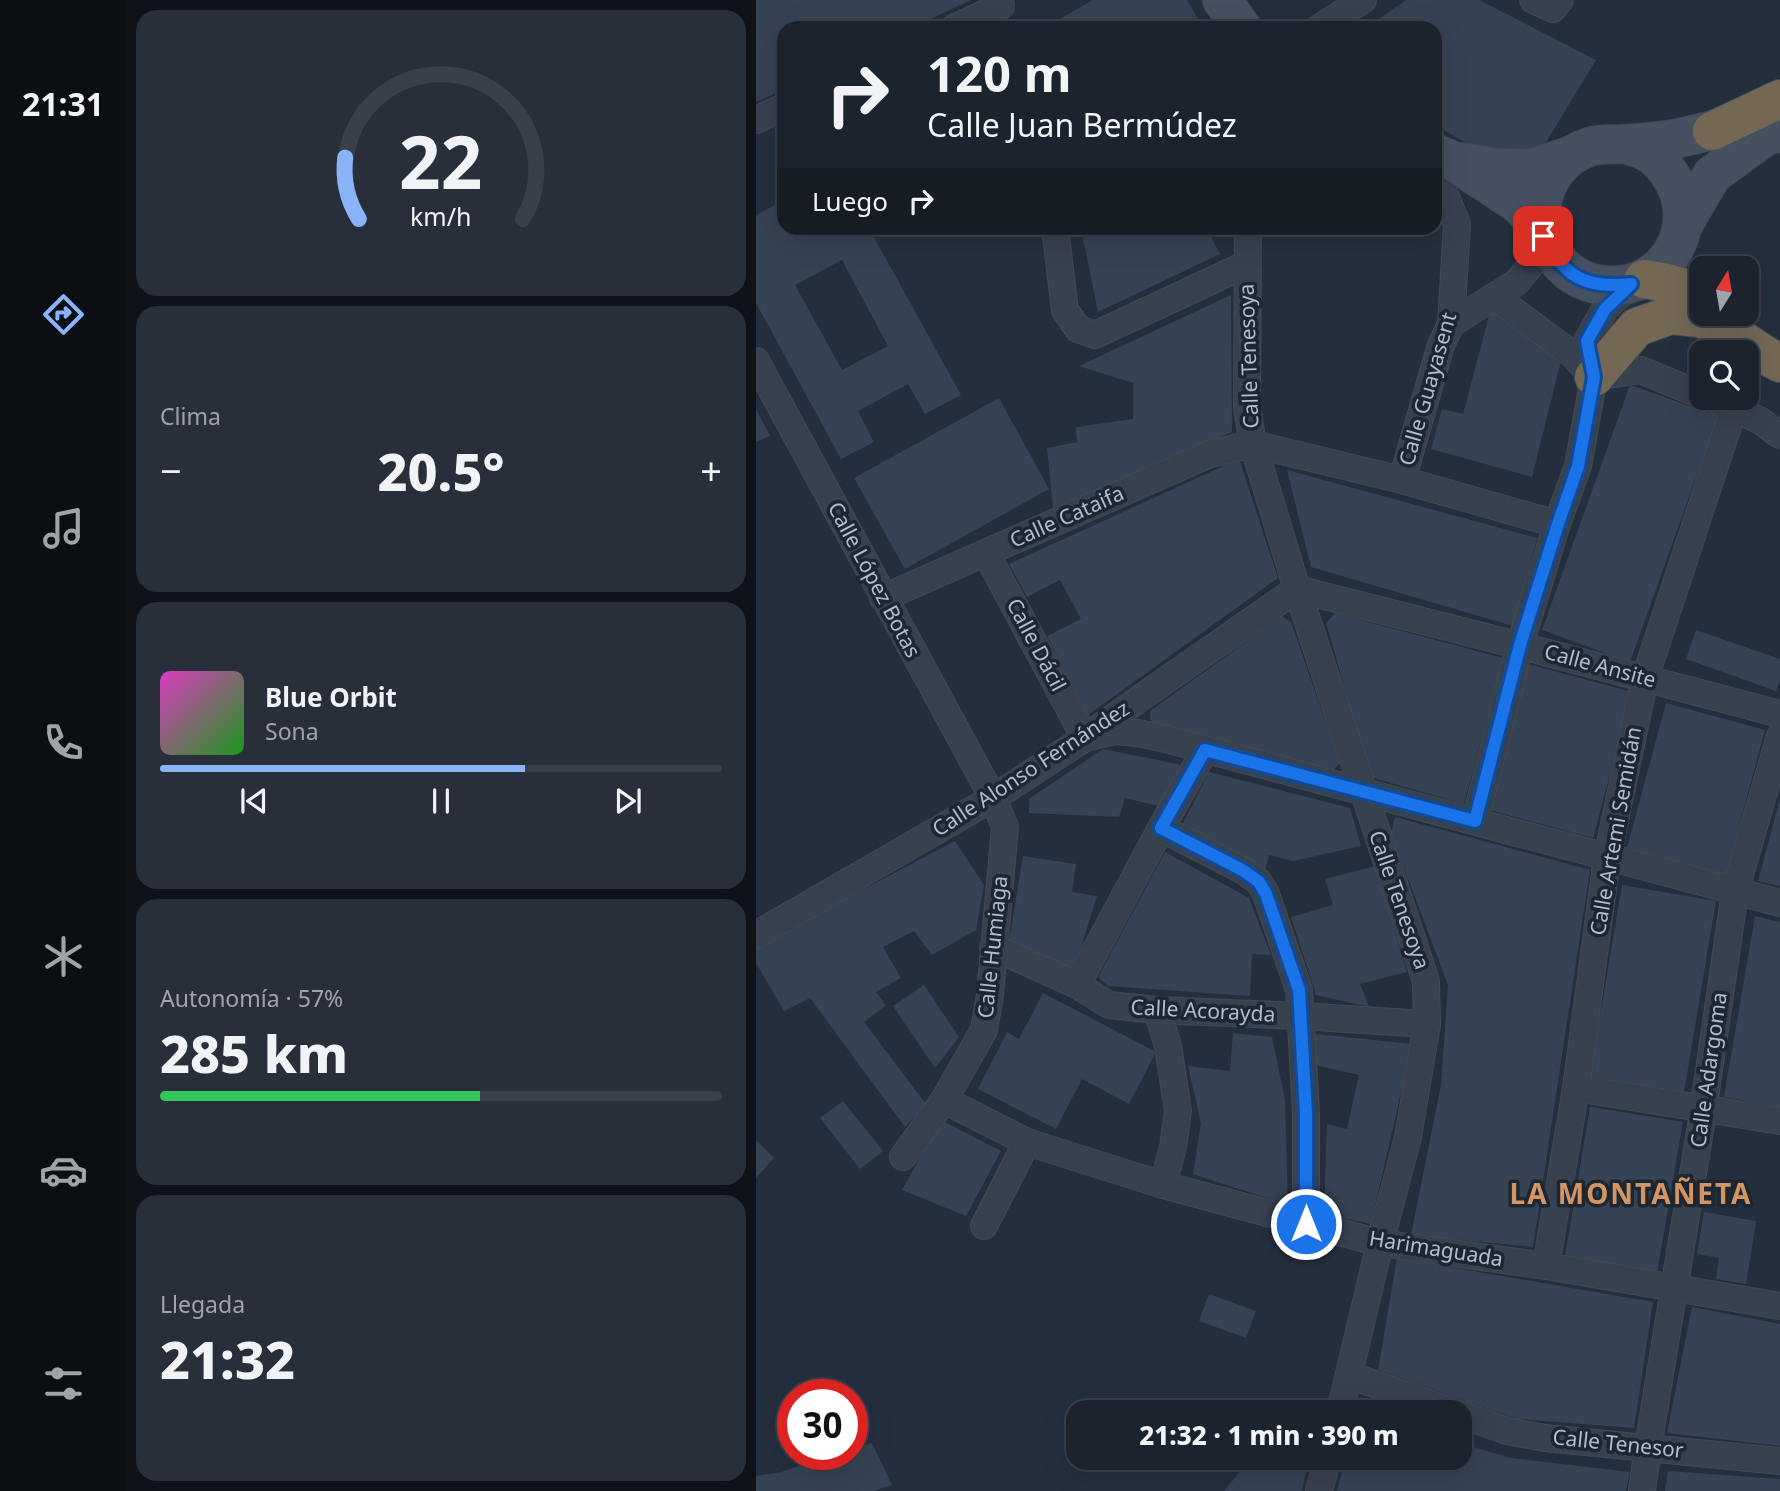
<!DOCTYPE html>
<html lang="es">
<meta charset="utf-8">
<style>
:root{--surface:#1b232e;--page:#282f3a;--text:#f1f3f6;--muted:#a0a4aa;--line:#39404a;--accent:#8ab4f8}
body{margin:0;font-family:"Noto Sans",sans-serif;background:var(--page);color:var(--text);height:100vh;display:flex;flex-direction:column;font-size:26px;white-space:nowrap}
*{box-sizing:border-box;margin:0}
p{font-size:23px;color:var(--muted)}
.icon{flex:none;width:38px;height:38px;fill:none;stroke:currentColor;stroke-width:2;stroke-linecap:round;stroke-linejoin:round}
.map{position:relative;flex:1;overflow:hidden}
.side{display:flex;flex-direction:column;gap:10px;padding:10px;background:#0f1319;width:630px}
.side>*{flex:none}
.top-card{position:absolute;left:21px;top:21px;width:665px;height:214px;border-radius:21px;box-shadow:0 7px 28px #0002,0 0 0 2px var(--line);background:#1b232e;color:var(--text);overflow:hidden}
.needle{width:46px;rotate:11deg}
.fabs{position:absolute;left:933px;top:256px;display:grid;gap:14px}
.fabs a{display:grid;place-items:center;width:70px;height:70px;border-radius:14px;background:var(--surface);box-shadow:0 7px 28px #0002,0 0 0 2px var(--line);font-size:35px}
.speed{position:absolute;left:21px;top:1379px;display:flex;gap:14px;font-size:35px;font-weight:700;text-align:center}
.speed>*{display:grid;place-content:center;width:91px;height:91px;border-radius:50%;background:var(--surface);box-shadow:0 7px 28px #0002,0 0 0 2px var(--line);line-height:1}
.speed .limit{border:10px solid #d22;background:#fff;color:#111}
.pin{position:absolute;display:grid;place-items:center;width:60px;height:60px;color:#fff;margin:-30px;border-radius:14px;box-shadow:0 4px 10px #0006}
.me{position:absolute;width:77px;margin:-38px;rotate:0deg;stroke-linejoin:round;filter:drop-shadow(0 0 5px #0008)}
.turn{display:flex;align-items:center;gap:24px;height:147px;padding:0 35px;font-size:32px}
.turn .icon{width:91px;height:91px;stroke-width:2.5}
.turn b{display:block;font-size:49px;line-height:60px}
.then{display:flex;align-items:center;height:66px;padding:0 35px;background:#0003;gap:14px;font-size:26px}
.big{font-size:52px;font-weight:800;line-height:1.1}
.side .tile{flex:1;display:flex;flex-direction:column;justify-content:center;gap:10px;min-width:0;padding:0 24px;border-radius:21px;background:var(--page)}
.side .dial{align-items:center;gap:0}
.dial svg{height:182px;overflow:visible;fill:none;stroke:var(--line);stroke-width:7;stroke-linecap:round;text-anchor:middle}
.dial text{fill:var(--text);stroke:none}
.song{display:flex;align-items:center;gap:21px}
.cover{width:84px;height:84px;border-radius:10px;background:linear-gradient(135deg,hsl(310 70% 55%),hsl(120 70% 35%))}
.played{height:7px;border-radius:4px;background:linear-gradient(90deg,var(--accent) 65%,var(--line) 65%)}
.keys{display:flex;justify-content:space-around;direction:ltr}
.heat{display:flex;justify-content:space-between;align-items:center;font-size:38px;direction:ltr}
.charge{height:10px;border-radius:5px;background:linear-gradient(90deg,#34c759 57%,var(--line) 0)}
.trip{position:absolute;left:310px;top:1400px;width:406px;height:70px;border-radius:21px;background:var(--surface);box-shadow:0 7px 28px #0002,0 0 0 2px var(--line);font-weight:800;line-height:70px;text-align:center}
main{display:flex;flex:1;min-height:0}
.tab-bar{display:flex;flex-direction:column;width:126px;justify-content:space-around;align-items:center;background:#0b0e12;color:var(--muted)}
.tab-bar .icon{width:49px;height:49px}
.tab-bar .selected{color:var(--accent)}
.tab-bar b{font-size:32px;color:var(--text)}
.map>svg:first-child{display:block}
.building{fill:#364354;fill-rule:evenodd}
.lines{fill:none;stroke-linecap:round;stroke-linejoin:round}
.street-casing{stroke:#414a57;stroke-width:28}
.secondary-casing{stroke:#414a57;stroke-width:40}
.highway-casing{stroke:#434c59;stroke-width:40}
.street{stroke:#38414e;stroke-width:26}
.secondary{stroke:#465061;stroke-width:38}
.highway{stroke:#746855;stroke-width:38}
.route-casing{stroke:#114b97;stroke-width:18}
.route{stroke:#1a73e8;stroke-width:12}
.labels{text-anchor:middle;stroke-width:7;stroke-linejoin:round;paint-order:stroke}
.street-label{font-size:21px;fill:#b4bcc9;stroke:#1d2633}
.district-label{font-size:28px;font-weight:bold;letter-spacing:2px;fill:#d59563;stroke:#1d2633}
</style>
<main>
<nav class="tab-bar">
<b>21:31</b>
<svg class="icon selected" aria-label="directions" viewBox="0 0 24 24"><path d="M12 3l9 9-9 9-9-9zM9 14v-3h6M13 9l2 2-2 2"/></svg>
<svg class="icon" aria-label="music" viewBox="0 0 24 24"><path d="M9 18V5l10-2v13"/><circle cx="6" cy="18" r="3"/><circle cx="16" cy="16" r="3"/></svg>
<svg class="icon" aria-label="phone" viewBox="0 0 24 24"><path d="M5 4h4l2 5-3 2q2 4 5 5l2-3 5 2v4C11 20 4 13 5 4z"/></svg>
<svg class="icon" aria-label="climate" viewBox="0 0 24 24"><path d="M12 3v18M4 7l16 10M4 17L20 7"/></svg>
<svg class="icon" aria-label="car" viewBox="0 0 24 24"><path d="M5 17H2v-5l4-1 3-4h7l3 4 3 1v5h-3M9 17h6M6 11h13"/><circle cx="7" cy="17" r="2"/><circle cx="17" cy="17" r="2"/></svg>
<svg class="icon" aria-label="filters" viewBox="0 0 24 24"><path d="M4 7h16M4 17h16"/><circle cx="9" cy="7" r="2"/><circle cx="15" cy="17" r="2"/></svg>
</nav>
<section class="side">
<div class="tile dial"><svg viewBox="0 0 100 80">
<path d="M14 69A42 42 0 1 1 86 69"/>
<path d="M14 69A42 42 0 0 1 8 42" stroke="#8ab4f8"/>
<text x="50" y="56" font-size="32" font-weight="700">22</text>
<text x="50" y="72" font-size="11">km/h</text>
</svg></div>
<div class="tile"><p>Clima</p>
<div class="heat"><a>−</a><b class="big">20.5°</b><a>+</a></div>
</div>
<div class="tile">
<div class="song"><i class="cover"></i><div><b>Blue Orbit</b><p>Sona</p></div></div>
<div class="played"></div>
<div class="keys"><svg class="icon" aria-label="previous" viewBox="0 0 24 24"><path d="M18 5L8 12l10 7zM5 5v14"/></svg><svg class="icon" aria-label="pause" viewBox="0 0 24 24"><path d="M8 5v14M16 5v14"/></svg><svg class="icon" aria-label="next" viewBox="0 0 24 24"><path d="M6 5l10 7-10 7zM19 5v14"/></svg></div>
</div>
<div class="tile"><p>Autonomía · 57%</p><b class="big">285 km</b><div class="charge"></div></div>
<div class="tile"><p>Llegada</p><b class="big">21:32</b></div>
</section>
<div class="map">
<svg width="1024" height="1491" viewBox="0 0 1024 1491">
<rect width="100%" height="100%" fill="#242f3e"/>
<g class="building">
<polygon points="0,0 215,0 156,28 28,28 28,89 0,102"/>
<polygon points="337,0 431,0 447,28 288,28"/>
<polygon points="650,0 723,0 840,60 784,152 729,154 679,125 679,28 610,28"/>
<path d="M28,200v28h85l92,167 -36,19 -17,-30 -50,27 16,31 -33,17 -85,-156v-88zM86,260l46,86 -46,24 -47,-85z"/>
<polygon points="325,228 462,228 453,233 464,254 342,312"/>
<polygon points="475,295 476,432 297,508 291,448 321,442 320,427 377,419 377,383 323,366"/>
<polygon points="735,308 805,361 776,477 675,449 686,409 707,414"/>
<polygon points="874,385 962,416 874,662 786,630"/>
<polygon points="243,398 293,489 149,569 98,478"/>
<polygon points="0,409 14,436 0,442"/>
<polygon points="483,459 522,578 332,715 291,636 325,619 304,580 271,597 253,564"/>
<polygon points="531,470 781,538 757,626 555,567"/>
<polygon points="579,613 747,658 708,804 614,777 570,623"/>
<polygon points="526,616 535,622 584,763 577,771 395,724 394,711"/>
<polygon points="940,630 1024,659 1024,680 1020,691 930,659"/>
<polygon points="772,664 876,692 837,838 733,810"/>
<polygon points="910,703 1009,730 970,875 871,848"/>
<polygon points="347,749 426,765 402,806 369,798 363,817 273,813 273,799"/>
<polygon points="453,772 594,808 605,846 537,861 513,855 509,871 425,827"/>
<polygon points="1023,803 1024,803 1024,886 1002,881"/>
<polygon points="639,817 834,870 777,1247 655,1235 685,1085 692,985 635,833"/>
<polygon points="199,841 228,885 220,930 176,955 158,931 127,947 145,978 120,992 130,1005 108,1022 170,1104 149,1127 54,998 28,1011 0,963 0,946"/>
<polygon points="409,852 493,898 515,955 496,954 494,996 352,986 342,977"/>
<polygon points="267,856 320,864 316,892 341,896 317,973 253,942"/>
<polygon points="619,866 651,972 604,984 613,1007 560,995 535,917 577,905 569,879"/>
<polygon points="866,885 960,901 928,1092 834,1076"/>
<polygon points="999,916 1024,922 1024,1107 968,1097"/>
<polygon points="168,985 203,1037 179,1068 137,1006"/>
<polygon points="287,993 400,1052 373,1104 326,1079 300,1129 222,1089 251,1032 263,1039"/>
<polygon points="477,1033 516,1037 529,1100 532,1205 437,1174 445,1123 432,1066 474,1071"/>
<polygon points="560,1034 656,1044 615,1224 568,1214 571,1124 591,1129 603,1075 554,1064"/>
<polygon points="87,1101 127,1151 104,1169 64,1118"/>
<polygon points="834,1107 927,1122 901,1273 809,1257"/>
<polygon points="185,1120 245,1151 210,1216 146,1190"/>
<polygon points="0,1140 18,1158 0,1178"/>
<polygon points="948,1212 1000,1221 990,1284 960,1279 963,1258 941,1254"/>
<polygon points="641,1258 897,1302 878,1428 761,1419 622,1370"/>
<polygon points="453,1294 500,1311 490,1338 443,1321"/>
<polygon points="936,1307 1024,1324 1024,1446 911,1433"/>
<polygon points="116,1443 136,1485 117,1491 0,1491 0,1476 25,1472 80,1454 96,1454 96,1449"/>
<polygon points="704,1443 755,1458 874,1472 870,1491 581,1491 589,1458 704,1458"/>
<polygon points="495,1458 553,1458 546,1491 468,1491"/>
<polygon points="912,1471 1024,1479 1024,1491 909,1491"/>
</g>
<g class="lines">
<defs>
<g id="street">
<polyline points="777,0 797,9 804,0"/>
<polyline points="198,28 245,6"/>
<polyline points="563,28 607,0"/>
<polyline points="0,120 28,107"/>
<polyline points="299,228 309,310 322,329 339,335 491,264"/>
<polyline points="492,228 491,407 497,444 541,589 670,981 671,1024 652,1137 624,1243 584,1412"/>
<polyline points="739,297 816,354 838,377 885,370 945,395"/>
<polyline points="695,324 761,282 779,260 787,236"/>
<polyline points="0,361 237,798 249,827 234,995 228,1030 188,1100 147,1157"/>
<polyline points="963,402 1003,420 1024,435"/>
<polyline points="646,480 685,345 695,324 701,224 685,185 679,177"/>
<polyline points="230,553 329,738"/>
<polyline points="127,598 454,454 497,444 646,480 801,524"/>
<polyline points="334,737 359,731 382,733 410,739 1024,903"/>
<polyline points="719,821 764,645 801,524 822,466 838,377 831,341 849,309 875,284"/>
<polyline points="405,828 488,871 503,882 510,894 543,990 550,1113 550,1224"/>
<polyline points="0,935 237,798 329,738 383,699 541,589 773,648 1024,714"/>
<polyline points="237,947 321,985 353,1005 401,1010 543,1016 671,1024"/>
<polyline points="321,985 405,828 449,750"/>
<polyline points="401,1010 412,1046 422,1111 417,1147 407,1185"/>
<polyline points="820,1088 1024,1121"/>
<polyline points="188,1100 271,1142 407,1185 624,1243 790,1266 1024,1306"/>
<polyline points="228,1226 271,1142"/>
<polyline points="790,1266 820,1088 851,858 889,678 978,408"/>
<polyline points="593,1375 698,1412"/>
<polyline points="704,1414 751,1431 789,1438 1024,1461"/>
<polyline points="563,1491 572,1458"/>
<polyline points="886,1491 892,1447 945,1125 979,892 1024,736"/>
</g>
<g id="secondary">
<polyline points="466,0 486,28"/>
<path d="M869,144c6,2 14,4 20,7 9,4 17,12 23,21 39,54 -5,125 -72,112 -21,-4 -38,-19 -48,-38 -18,-37 0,-85 41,-99 12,-4 24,-2 36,-3 16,-1 32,-2 48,-5 24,-4 48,-11 72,-18"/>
<polyline points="679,153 695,160 732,184 765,206 786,233"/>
<polyline points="704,162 741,168 776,169 816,155"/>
<polyline points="927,225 956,175 1011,135 1024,133"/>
</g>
<g id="highway">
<polyline points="956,131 1024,99"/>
<polyline points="888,279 911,283 945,293"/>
<polyline points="838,377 881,327 915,315 944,318 973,331 1009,355 1024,363"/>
</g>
</defs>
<use href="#street" class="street-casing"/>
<use href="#secondary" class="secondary-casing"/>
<use href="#highway" class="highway-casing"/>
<use href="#street" class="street"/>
<use href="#secondary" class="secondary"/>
<use href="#highway" class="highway"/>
</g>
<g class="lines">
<defs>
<path id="route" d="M550,1224v-111l-7,-123 -33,-96 -7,-12 -15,-11 -83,-43 44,-78 270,71 45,-176 38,-121 20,-58 16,-89 -7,-36 18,-32 26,-25c-46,5 -67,-7 -88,-48"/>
</defs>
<use href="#route" class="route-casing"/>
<use href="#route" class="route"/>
</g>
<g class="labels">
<g class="street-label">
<text transform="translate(493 356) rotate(-92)" y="7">Calle Tenesoya</text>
<text transform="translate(672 389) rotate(-74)" y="7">Calle Guayasent</text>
<text transform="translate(311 517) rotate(-24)" y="7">Calle Cataifa</text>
<text transform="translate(118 580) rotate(62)" y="7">Calle López Botas</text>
<text transform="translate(280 645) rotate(62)" y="7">Calle Dácil</text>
<text transform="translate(844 666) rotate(15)" y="7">Calle Ansite</text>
<text transform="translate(275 769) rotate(-33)" y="7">Calle Alonso Fernández</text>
<text transform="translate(860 831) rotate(-80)" y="7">Calle Artemi Semidán</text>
<text transform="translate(643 900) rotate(71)" y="7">Calle Tenesoya</text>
<text transform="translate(237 947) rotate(-84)" y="7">Calle Humiaga</text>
<text transform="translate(447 1011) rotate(3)" y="7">Calle Acorayda</text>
<text transform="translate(953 1070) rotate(-82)" y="7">Calle Adargoma</text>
<text transform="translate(680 1249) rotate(9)" y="7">Harimaguada</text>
<text transform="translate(862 1444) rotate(6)" y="7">Calle Tenesor</text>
</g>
<g class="district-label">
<text x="875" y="1204">LA MONTAÑETA</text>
</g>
</g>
</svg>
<div class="fabs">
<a><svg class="needle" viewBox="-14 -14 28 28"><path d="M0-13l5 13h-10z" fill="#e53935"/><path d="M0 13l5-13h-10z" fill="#a0a4aa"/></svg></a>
<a><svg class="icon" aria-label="search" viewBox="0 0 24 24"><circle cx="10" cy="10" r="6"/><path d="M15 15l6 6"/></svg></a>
</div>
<div class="speed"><div class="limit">30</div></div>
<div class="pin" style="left:787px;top:236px;background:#d93025"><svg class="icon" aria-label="arrive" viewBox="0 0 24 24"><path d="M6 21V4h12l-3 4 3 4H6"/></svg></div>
<svg class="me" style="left:550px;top:1224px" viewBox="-20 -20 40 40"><circle r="17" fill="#1a73e8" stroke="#fff" stroke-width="3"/><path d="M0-11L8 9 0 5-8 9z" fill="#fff"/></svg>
<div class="trip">21:32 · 1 min · 390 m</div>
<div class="top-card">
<div class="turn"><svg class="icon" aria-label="right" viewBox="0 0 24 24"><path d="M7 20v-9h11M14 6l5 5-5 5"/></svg><div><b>120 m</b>Calle Juan Bermúdez</div></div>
<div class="then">Luego<svg class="icon" aria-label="right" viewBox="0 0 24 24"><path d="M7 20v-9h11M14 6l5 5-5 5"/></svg></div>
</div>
</div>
</main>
